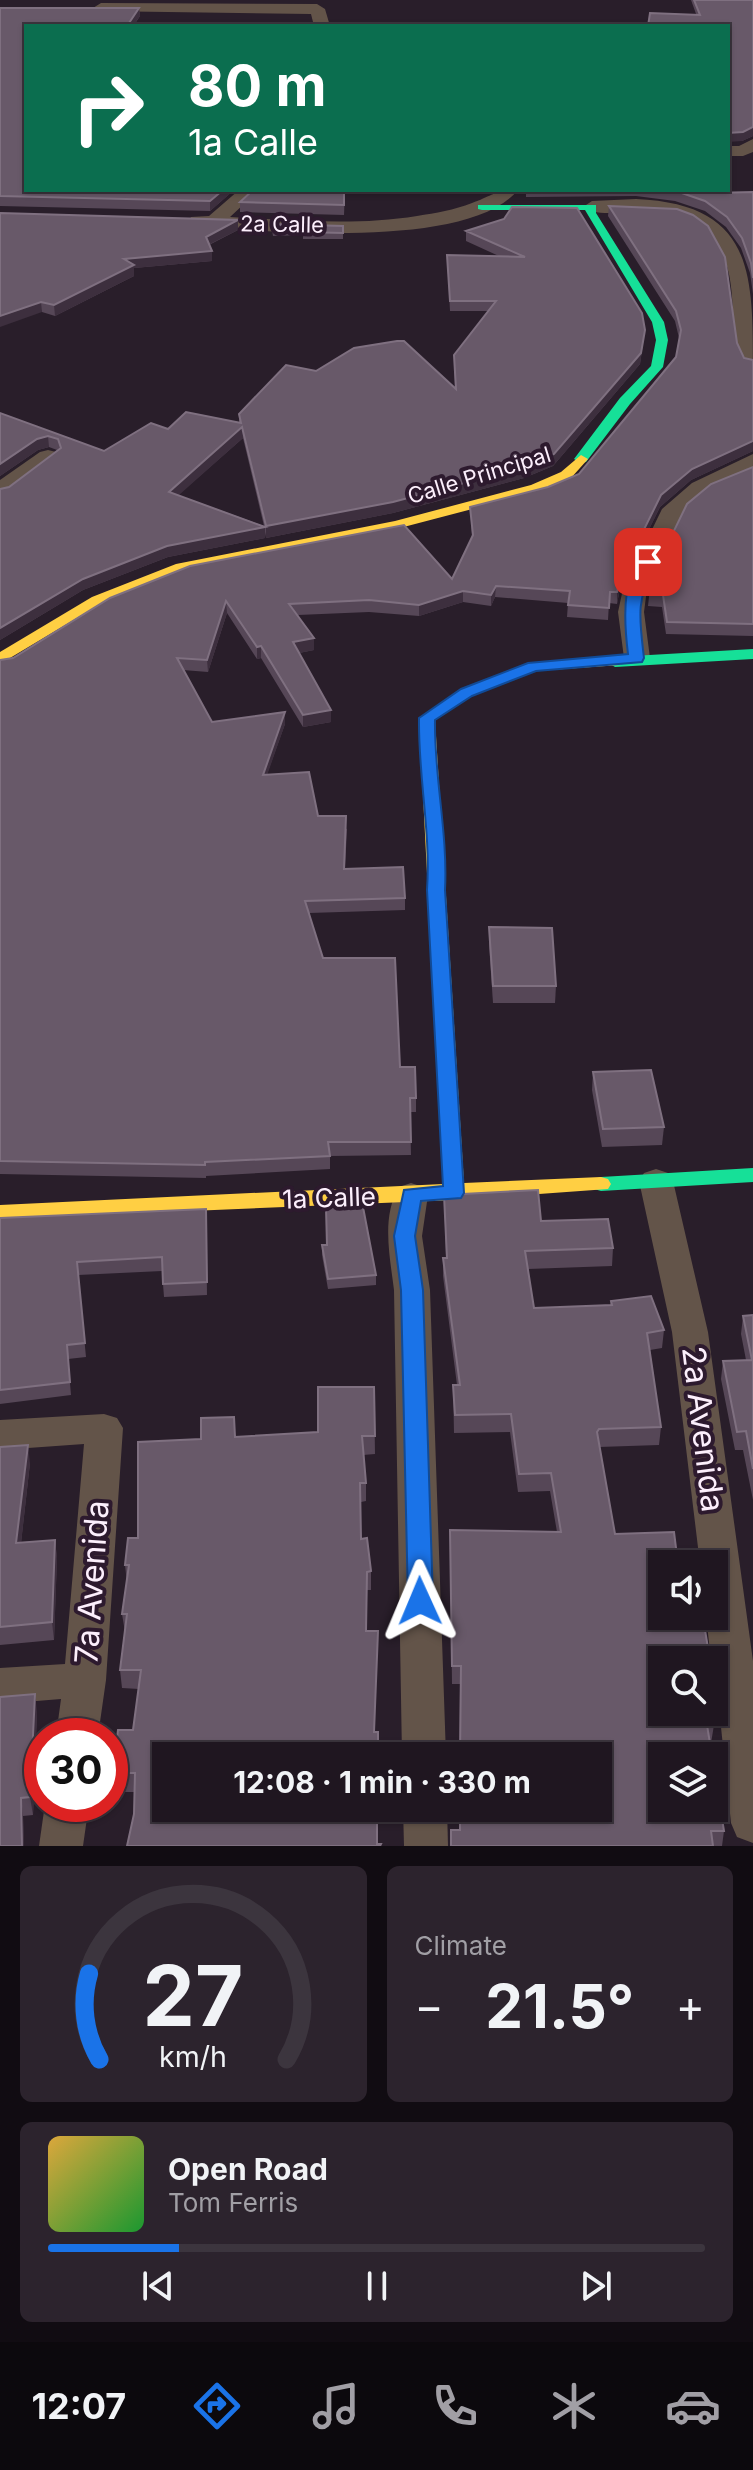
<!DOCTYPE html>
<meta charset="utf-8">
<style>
:root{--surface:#1f1620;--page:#2c232d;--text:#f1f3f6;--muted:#a19fa5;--line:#3c353e;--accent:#1a73e8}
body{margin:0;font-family:Inter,sans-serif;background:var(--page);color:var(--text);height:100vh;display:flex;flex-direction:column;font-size:30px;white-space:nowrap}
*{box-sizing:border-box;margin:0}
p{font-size:26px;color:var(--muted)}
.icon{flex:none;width:44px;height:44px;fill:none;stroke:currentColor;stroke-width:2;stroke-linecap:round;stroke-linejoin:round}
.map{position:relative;height:1846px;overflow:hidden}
.drawer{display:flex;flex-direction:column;gap:20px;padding:20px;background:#110c12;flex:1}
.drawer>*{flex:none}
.banner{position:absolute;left:24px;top:24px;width:706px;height:168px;border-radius:0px;box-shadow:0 2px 6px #0004,0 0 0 2px var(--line);background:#0b6e4f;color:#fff;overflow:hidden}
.controls{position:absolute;left:648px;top:1550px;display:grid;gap:16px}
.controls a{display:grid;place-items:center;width:80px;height:80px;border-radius:0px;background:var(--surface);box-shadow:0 2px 6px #0004,0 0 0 2px var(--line);font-size:40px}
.speed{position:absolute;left:24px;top:1718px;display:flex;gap:16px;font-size:40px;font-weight:700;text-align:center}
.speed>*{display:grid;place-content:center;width:104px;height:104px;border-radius:50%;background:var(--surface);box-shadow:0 2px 6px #0004,0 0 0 2px var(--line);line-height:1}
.speed .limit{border:12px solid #d22;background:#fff;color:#111}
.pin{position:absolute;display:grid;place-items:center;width:68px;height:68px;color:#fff;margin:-34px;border-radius:16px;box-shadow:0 4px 12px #0006}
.me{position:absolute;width:88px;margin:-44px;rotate:359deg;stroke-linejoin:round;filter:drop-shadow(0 0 6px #0008)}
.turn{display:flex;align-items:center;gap:28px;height:168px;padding:0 32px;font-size:36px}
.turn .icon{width:104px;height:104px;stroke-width:2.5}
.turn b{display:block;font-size:56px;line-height:68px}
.big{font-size:60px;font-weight:700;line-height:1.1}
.drawer .widget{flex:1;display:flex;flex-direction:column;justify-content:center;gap:12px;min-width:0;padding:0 28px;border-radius:12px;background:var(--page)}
.drawer .dial{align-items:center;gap:0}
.dial svg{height:208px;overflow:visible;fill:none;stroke:var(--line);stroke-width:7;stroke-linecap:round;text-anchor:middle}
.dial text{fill:var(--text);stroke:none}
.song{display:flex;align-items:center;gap:24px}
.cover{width:96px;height:96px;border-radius:12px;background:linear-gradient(135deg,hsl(40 70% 55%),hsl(130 70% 35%))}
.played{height:8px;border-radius:4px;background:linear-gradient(90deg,var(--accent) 20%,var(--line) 20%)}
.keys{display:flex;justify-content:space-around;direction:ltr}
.heat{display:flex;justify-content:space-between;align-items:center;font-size:44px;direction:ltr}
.drawer .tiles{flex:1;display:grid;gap:20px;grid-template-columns:1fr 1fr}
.widget:last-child{grid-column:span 2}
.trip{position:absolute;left:152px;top:1742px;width:460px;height:80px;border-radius:0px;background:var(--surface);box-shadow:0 2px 6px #0004,0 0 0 2px var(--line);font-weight:700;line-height:80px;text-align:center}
.tabs{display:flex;height:128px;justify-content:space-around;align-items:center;background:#0c090d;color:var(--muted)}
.tabs .icon{width:56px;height:56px}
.tabs .on{color:var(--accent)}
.tabs b{font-size:36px;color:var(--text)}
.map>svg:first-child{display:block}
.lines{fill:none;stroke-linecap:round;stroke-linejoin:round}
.street{fill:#635449;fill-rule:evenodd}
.fast{fill:#16e098;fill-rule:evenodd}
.slow{fill:#ffcf43;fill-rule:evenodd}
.wall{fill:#564757;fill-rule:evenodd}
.shaded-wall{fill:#3d2f3e}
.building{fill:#685969;stroke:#7f7080;stroke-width:2}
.route{fill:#1a73e8;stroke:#114b97;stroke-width:2}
.labels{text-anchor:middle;stroke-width:8;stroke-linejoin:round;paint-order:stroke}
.far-street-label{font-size:22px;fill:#fceffc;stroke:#2d1a2e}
.street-label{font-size:26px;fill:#fceffc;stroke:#2d1a2e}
.near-street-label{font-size:32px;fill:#fceffc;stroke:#2d1a2e}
</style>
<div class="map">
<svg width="753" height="1846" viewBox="0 0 753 1846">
<rect width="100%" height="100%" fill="#291e2a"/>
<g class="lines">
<g class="street">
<polygon points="101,3 317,4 325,9 330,26 314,26 311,14 96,11 93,8"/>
<polygon points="753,139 753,152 743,156 728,156 728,146 739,146"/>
<path d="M239,190h20l-29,27c62,3 126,9 187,-1 19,-3 37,-6 55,-13 20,-7 23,-13 46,-13 -50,60 -247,41 -320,37l-9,-6 2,-4 18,-1z"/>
<path d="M636,199c117,5 117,73 117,170l-7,-2c-24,-36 0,-94 -37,-133 -35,-39 -110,-10 -126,-27l9,-6z"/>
<polygon points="48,450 56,452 59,457 56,462 8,496 0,498 0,480 40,452"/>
<polygon points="753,454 753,474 708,493 684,513 647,589 644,612 650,658 646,663 628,663 624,658 618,612 623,589 662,509 692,483"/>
<polygon points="656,1169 668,1173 673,1181 708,1332 753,1661 753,1843 737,1837 731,1823 714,1660 711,1660 706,1616 714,1616 714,1564 700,1564 672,1332 639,1181 644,1173"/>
<path d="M411,1183l12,4 5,8 -6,41 8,54 16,466h-44l-8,-466c-4,-33 -13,-73 5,-103z"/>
<polygon points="104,1414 117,1418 123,1428 106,1680 98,1736 56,1736 61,1699 0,1704 0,1668 65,1664 84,1444 0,1450 0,1420"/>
<polygon points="45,1804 89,1804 83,1846 39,1846"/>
<polygon points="403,1808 447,1808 448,1846 404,1846"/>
</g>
<g class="fast">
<polygon points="478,205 596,205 596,213 664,322 668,340 663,367 630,404 586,462 581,463 574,459 620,398 651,366 656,340 652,322 585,210 482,210 478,209"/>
<polygon points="753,649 753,659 615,667 607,662 615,657"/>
<polygon points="753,1168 753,1182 601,1191 594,1189 591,1184 594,1179 601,1177"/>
</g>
<g class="slow">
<polygon points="581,455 588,459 571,478 541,491 396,529 185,571 102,603 0,664 0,652 92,597 176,564 395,521 531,485 561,472"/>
<polygon points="615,657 620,659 623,662 620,665 536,671 472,696 435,720 464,1183 601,1177 608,1179 611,1184 608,1189 454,1200 0,1219 0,1205 443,1184 419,718 460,690 528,663"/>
</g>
</g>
<g class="wall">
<polygon points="691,0 753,0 753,136 742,141"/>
<polygon points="0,8 139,8 140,16 26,190 234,190 210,211 0,206"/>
<polygon points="345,190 344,215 240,212 240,202"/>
<polygon points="526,190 711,190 712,193 753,192 753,294 750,273 741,248 726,227 705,211 675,201 636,196 526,197"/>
<polygon points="609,206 737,343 744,358 753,360 753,451 691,480 660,507 620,588 617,604 609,603 608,620 567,617 568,603 495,597 491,606 463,602 419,616 369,612 298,615 314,650 299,653 331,722 303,727 261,658 257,659 227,613 208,672 183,670 212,722 285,712 285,724 267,774 318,816 347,829 345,869 405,898 405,910 309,913 323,958 400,1067 416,1098 416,1112 410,1112 411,1155 330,1156 330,1169 206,1176 206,1178 0,1174 0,660 13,658 110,598 452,579 472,537 470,507 548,487 579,474 676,357 679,338 675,321 608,216"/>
<polygon points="0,213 238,220 238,230 209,245 212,251 212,261 134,268 134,276 55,316 42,312"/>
<path d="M504,219l141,111 -5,34 -87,102 -29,12 -131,35 -127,25 -1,-6v6l-97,19 -85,33 -83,50v-151l9,-2 48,-37 -8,-3 -11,3 -38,26v-63l104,38 64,-22 71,-6v-9l77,-43 139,17 -1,-33 34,-44h-38l-3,-56 54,2 -35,-16v-10zM243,438l21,88 -86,-31z"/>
<polygon points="271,224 343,226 343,239 303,239 303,235 273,236"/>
<polygon points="753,467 753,636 666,634 662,607 648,606 651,578"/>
<polygon points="489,927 556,986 555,1003 493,1003 489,944"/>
<polygon points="593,1072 664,1127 662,1145 602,1147 592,1090"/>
<polygon points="444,1195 541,1221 613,1248 612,1266 528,1269 534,1308 610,1305 611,1301 664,1330 662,1348 650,1350 661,1427 659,1445 599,1447 615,1534 662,1660 714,1725 711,1743 710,1743 724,1831 722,1846 450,1846 451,1830 459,1830 460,1684 452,1684 450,1530 557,1532 550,1491 518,1492 510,1432 454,1433 453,1385 457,1385 443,1276 443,1258 446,1258"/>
<polygon points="206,1209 207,1295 164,1297 162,1271 78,1275 86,1357 68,1359 71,1395 0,1404 0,1218"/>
<polygon points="322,1245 376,1275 376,1285 328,1289 322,1255"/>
<polygon points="753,1315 753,1500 743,1450 735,1450 721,1379 723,1361 746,1360 741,1334 743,1316"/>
<polygon points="374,1387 375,1454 363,1455 366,1483 366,1501 361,1502 361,1539 371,1571 371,1590 367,1590 366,1631 378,1649 134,1814 134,1792 115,1792 113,1773 133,1730 139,1689 122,1688 120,1670 125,1632 122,1614 127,1583 125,1565 138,1538 235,1437 318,1432"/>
<polygon points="0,1447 30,1463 21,1543 55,1540 57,1558 54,1640 0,1645"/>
<polygon points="37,1712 33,1815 23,1816 24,1846 0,1846"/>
</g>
<g class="shaded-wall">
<polygon points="139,8 140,16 133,26 127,26"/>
<polygon points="753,127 753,136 742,141 728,142 728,133"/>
<polygon points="223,190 234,190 210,211 210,201"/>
<polygon points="238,220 238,230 206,246 206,237"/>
<polygon points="212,251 212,261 134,268 134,276 55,316 54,305 124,259"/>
<polygon points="41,302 42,312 0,327 0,316"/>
<polygon points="645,330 640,364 553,466 524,478 393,513 266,538 266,526"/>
<polygon points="242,427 243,438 170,503 169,492"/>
<polygon points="48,436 49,447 38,450 0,476 0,464 37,439"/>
<polygon points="753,441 753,451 691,480 660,507 620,588 617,604 617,592 621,576 661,495 692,469"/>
<polygon points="265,527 265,538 168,557 83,590 0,640 0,628 83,579 167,546"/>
<polygon points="496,586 495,597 491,606 491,595"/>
<polygon points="463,591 463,602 419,616 419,605"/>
<polygon points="226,601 227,613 208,672 207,660"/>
<polygon points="314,638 314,650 294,654 293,642"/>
<polygon points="261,646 261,658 257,659 257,647"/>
<polygon points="331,710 331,722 303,727 303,715"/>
<polygon points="285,712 285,724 263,787 263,775"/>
<polygon points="28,1445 30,1463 19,1561 16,1543"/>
<polygon points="55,1540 57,1558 54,1640 52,1622"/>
<polygon points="35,1694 37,1712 33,1815 30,1797"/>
<polygon points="21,1798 23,1816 24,1846 22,1846"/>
</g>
<g class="building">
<polygon points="694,0 753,0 753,127 743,132 728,133 728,26 648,26 650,13 700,15"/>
<polygon points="0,8 139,8 127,26 26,26 26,190 223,190 210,201 0,196"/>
<polygon points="177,24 177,26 132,26"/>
<polygon points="253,190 344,190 344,205 240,202"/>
<polygon points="666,190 711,190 712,193 753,192 753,278 751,263 742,238 727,217 705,201 676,191"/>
<polygon points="609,206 677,209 693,215 708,226 725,257 737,343 744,358 753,360 753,441 692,469 661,495 621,576 617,592 610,592 609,608 568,605 570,591 496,586 491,595 463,591 419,605 369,600 289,604 314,638 293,642 331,710 303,715 261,646 257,647 226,601 207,660 177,658 212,722 285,712 263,775 309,772 318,816 346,816 344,869 403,867 405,898 305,901 323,958 395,958 400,1067 415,1067 416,1098 410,1098 411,1142 328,1142 330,1156 205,1162 205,1165 0,1161 0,660 13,658 110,598 190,566 404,525 452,579 473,535 470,507 548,487 579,474 676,357 681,330 676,311"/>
<polygon points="512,207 577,208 642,313 645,330 641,353 554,454 524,467 393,502 266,526 242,427 169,492 265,527 167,546 83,579 0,628 0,489 9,487 61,448 58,439 48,436 37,439 0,464 0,413 104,451 151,423 168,429 186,412 241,423 239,414 286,365 316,371 354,348 397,341 404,341 456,389 454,355 496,301 450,301 447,255 525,257 466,231 504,219"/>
<polygon points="0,213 238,220 206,237 212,251 124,259 134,265 54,305 41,302 0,316"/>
<polygon points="271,224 343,226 343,233 303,232 303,228 273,230"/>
<polygon points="753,467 753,624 667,622 663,595 649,594 651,578 687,504 711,484"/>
<polygon points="489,927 552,928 556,986 493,986"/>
<polygon points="651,1070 664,1127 603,1129 593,1072"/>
<polygon points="538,1190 541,1221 608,1219 613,1248 525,1251 534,1308 612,1305 611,1301 651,1296 664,1330 647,1333 661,1427 599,1429 597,1432 615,1534 674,1532 678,1564 662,1564 662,1616 698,1616 699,1624 704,1624 710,1660 662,1660 662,1712 711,1712 714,1725 707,1725 712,1756 662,1756 662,1808 714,1808 714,1769 724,1831 711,1831 713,1846 451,1846 451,1830 460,1830 460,1808 598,1808 598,1756 460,1756 461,1666 452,1666 450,1530 561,1532 551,1473 519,1474 511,1414 455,1415 453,1385 460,1385 443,1258 447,1258 444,1195"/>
<polygon points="363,1207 376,1275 328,1279 322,1245 327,1245 326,1208"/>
<polygon points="206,1209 207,1282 163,1284 162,1257 77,1262 85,1343 67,1345 70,1382 0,1390 0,1218"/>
<polygon points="753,1315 753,1469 746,1431 737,1432 723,1361 752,1360 743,1316"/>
<polygon points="318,1387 374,1387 375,1436 362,1436 366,1483 360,1483 361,1539 367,1538 371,1571 367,1572 366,1631 378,1631 374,1732 378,1732 378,1756 166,1756 166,1808 377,1808 377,1844 381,1844 380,1846 127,1846 134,1814 135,1773 113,1773 118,1730 133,1730 141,1670 120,1670 127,1614 122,1614 129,1565 125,1565 128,1538 138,1538 138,1442 201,1439 201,1418 234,1417 235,1437 318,1432"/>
<polygon points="28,1445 16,1543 55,1540 52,1622 0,1627 0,1447"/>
<polygon points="35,1694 30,1797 21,1798 22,1846 0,1846 0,1697"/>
</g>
<path class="route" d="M648,558l7,4c-19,41 -16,53 -11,96l-2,4 -106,9 -64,25 -37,24c-1,57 13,113 10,170l19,303 -3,5 -40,3 -6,35 8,54 10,311 -4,7 -9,3 -9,-3 -3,-7 -7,-311 -7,-54 10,-46 39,-4 -16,-296c4,-58 -9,-114 -8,-172l42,-29 67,-26 100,-9c-3,-24 -9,-85 20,-96z"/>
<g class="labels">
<g class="far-street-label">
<text transform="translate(282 224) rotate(1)" y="8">2a Calle</text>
<text transform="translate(479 475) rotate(-17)" y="8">Calle Principal</text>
</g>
<g class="street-label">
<text transform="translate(329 1198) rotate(-2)" y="9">1a Calle</text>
</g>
<g class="near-street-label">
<text transform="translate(703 1429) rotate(83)" y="11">2a Avenida</text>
<text transform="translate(92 1582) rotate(-86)" y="11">7a Avenida</text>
</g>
</g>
</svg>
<div class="controls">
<a><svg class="icon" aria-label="sound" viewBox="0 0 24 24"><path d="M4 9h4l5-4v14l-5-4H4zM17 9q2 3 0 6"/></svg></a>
<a><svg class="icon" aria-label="search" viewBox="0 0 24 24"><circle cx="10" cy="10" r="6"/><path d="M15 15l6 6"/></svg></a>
<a><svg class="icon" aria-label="layers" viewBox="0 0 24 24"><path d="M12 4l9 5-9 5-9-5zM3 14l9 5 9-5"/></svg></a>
</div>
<div class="speed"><div class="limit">30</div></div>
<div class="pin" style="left:648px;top:562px;background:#d93025"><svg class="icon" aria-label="arrive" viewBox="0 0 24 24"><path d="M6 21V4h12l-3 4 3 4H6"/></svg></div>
<svg class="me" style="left:420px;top:1601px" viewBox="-20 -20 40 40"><path d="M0-17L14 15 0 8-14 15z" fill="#1a73e8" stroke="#fff" stroke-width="4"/></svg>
<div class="trip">12:08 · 1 min · 330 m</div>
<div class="banner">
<div class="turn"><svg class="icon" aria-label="right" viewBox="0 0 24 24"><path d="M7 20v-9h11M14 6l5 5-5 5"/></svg><div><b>80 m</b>1a Calle</div></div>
</div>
</div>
<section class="drawer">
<div class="tiles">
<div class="widget dial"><svg viewBox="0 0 100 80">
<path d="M14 69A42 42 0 1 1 86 69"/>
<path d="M14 69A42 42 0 0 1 10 36" stroke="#1a73e8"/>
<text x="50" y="56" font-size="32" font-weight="700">27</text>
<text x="50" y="72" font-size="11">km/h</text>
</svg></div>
<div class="widget"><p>Climate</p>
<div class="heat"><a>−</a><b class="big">21.5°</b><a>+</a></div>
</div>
<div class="widget">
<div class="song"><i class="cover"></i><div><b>Open Road</b><p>Tom Ferris</p></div></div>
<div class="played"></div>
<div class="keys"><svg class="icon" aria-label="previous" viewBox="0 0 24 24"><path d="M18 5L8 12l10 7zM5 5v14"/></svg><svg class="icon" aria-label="pause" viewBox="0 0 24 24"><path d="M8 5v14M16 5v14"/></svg><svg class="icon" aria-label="next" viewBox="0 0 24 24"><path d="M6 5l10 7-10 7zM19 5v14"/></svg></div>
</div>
</div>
</section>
<nav class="tabs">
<b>12:07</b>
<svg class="icon on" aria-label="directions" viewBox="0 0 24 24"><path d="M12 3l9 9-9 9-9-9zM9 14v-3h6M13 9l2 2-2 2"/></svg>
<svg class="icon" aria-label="music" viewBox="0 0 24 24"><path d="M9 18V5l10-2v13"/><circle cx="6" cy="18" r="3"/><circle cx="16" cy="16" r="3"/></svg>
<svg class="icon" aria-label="phone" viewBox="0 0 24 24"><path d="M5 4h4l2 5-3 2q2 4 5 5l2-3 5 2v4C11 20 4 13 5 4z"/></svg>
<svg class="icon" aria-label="climate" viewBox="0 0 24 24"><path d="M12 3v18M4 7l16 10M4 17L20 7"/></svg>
<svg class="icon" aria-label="car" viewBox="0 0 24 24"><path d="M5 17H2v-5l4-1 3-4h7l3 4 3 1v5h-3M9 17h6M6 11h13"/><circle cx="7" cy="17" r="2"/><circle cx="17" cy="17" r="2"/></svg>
</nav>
